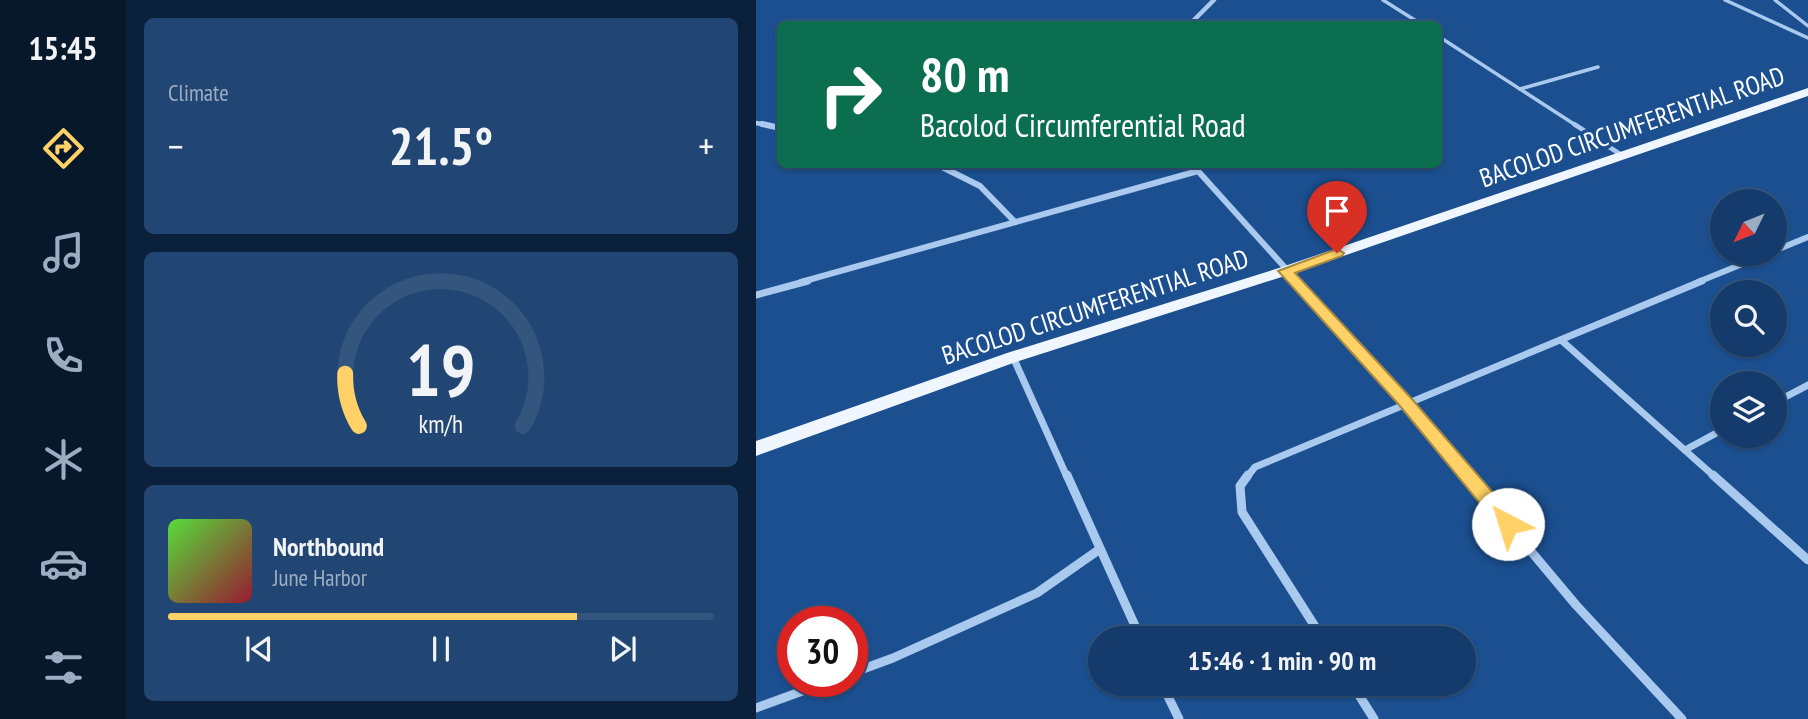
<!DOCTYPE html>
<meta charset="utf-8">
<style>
:root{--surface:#143b6b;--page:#214673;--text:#f1f3f6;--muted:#9dadc1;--line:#33557e;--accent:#ffd166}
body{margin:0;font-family:"PT Sans Narrow",sans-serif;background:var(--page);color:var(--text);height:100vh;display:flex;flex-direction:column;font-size:26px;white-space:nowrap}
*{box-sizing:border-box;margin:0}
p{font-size:23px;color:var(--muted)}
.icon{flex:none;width:38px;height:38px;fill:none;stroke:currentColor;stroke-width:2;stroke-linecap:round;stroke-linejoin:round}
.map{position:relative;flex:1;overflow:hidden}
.panel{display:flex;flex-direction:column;gap:18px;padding:18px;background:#0b203b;width:630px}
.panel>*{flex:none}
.banner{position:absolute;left:21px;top:21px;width:665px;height:147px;border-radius:10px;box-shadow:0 2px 5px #0004,0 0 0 2px var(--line);background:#0b6e4f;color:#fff;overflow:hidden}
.needle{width:46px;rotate:227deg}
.tools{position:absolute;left:954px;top:189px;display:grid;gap:14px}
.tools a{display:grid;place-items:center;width:77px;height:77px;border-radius:50%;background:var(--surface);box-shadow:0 2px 5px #0004,0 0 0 2px var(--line);font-size:35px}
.speed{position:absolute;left:21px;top:606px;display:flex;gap:14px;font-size:35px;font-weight:700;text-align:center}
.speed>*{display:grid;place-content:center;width:91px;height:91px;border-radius:50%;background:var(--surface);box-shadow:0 2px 5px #0004,0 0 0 2px var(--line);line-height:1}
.speed .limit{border:10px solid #d22;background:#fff;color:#111}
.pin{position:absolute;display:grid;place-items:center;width:60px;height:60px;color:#fff;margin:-72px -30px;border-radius:50% 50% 50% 0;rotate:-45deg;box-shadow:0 0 7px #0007}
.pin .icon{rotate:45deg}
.me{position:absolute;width:77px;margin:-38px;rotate:320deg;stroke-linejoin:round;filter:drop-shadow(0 0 5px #0008)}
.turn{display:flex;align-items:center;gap:24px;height:147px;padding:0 28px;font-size:32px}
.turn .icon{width:91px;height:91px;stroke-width:2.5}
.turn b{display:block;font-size:49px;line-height:60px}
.big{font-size:52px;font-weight:600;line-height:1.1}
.panel .tile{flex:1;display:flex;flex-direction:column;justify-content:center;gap:10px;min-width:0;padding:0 24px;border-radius:10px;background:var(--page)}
.panel .dial{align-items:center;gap:0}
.dial svg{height:182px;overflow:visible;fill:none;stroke:var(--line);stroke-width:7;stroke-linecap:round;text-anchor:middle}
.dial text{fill:var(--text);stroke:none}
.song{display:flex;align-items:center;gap:21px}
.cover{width:84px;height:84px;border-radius:10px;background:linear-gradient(135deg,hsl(110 70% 55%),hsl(350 70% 35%))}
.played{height:7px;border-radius:4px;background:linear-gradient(90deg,var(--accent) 75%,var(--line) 75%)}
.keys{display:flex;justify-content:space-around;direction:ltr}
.heat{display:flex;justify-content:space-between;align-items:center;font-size:38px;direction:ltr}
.trip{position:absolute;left:332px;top:626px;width:388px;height:70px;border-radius:35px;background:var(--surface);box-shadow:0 2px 5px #0004,0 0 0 2px var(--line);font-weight:600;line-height:70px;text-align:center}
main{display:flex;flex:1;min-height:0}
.dock{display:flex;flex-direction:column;width:126px;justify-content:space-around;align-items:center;background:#08182b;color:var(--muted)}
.dock .icon{width:49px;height:49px}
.dock .selected{color:var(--accent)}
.dock b{font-size:32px;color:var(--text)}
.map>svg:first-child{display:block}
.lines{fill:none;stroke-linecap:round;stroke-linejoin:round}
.lane-far1{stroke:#a9c9ee;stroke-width:3.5}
.lane{stroke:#a9c9ee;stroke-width:4.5}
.street-far3{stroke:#a9c9ee;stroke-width:4.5}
.street-far2{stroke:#a9c9ee;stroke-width:6}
.street-far1{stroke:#a9c9ee;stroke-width:7}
.street{stroke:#a9c9ee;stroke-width:9}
.primary{fill:#f0f6ff;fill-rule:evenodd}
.route{fill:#ffd166;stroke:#a68842;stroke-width:2}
.labels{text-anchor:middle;stroke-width:7;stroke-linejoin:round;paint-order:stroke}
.street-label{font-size:26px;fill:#fff;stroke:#1b4f8f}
</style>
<main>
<nav class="dock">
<b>15:45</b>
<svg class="icon selected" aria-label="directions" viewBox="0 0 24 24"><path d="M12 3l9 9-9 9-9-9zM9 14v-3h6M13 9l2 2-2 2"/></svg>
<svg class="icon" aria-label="music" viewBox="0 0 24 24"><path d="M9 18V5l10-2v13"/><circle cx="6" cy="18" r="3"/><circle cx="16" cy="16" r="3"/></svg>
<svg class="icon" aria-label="phone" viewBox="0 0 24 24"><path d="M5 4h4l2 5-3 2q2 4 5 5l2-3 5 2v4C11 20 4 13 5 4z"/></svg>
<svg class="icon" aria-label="climate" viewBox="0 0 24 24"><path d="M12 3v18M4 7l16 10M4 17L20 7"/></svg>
<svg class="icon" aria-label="car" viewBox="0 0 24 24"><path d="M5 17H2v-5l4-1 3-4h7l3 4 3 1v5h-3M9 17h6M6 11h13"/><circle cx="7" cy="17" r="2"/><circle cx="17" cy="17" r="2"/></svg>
<svg class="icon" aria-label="filters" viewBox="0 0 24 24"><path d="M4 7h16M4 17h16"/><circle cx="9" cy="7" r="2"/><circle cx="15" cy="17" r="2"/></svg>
</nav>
<section class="panel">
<div class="tile"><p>Climate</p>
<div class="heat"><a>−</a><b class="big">21.5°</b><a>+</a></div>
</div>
<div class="tile dial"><svg viewBox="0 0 100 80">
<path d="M14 69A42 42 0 1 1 86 69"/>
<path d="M14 69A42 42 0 0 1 8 46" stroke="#ffd166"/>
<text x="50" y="56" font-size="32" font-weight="700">19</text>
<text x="50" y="72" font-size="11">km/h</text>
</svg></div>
<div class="tile">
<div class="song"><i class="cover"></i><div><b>Northbound</b><p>June Harbor</p></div></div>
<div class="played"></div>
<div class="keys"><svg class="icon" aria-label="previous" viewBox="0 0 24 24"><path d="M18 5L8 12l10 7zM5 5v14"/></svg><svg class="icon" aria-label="pause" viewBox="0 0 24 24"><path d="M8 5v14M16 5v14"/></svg><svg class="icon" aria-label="next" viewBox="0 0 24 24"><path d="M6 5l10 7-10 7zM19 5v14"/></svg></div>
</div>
</section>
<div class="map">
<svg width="1052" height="719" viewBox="0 0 1052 719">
<rect width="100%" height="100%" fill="#1b4f8f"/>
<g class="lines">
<g class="lane-far1">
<polyline points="627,0 665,24"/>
<polyline points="969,0 1052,38"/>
<polyline points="1019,0 1052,26"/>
<polyline points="682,36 821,126"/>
<polyline points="764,89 842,67"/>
</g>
<polyline class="lane" points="818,124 867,156"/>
<g class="street-far3">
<polyline points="434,24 458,0"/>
<polyline points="0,123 15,126"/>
</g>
<g class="street-far2">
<polyline points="6,124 24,128"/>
<polyline points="180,164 224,186 259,222"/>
<polyline points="1018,251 1052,237"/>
<polyline points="45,282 442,171 542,282"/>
<polyline points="942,282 1011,254"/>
</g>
<g class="street-far1">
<polyline points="540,281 712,477"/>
<polyline points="0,295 52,281"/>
<polyline points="805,340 959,477"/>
<polyline points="257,357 311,477"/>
<polyline points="1018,403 1052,385"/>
<polyline points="929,450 966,430"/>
<polyline points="491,477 499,467 946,281"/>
</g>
<g class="street">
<polyline points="311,475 385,639"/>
<polyline points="492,475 484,486 486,512 567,639"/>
<polyline points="711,475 820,605 926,719"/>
<polyline points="957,475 1052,560"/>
<polyline points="96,673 137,658 281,593 344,549"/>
<polyline points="406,684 423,719"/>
<polyline points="596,684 618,719"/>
<polyline points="0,708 74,681"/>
</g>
<polygon class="primary" points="1052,88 1052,96 535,274 263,361 0,456 0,441 251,353 523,268"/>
</g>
<polygon class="route" points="581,249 588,253 586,256 539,273 655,398 759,518 761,524 759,529 745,529 644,406 522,271"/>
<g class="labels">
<g class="street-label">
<text transform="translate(876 127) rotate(-19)" y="9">BACOLOD CIRCUMFERENTIAL ROAD</text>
<text transform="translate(339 307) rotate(-18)" y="9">BACOLOD CIRCUMFERENTIAL ROAD</text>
</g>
</g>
</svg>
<div class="tools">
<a><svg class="needle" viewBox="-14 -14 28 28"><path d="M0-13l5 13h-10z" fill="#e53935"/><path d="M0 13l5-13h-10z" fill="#9dadc1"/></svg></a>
<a><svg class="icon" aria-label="search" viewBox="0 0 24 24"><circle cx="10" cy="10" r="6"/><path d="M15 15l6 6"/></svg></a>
<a><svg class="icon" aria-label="layers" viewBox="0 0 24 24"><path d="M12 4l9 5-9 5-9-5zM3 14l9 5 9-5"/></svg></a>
</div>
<div class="speed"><div class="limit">30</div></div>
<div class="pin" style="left:581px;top:253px;background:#d93025"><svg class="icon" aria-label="arrive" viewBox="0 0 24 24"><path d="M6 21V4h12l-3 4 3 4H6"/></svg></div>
<svg class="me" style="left:752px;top:524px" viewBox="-20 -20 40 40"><circle r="19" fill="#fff"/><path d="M0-13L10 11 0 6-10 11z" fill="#ffd166"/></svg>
<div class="trip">15:46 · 1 min · 90 m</div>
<div class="banner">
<div class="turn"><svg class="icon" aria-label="right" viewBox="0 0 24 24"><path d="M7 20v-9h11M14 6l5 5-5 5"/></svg><div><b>80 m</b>Bacolod Circumferential Road</div></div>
</div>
</div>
</main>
